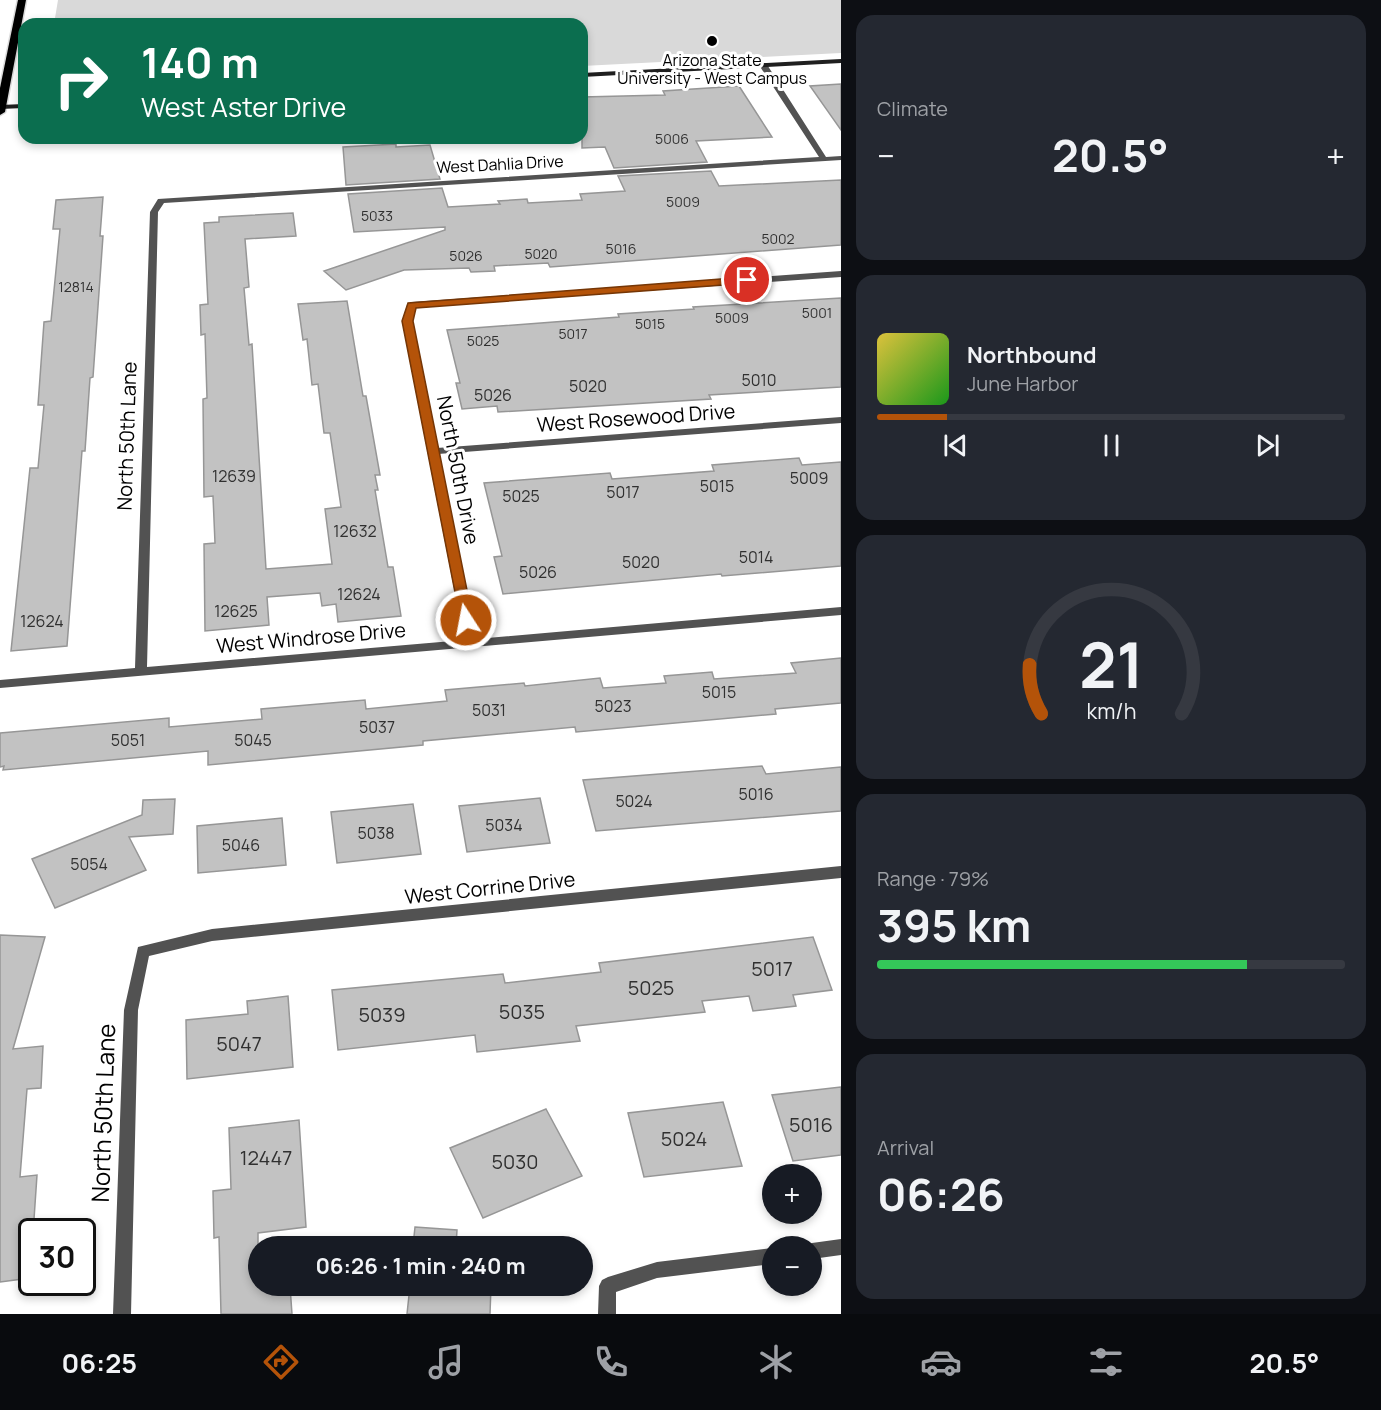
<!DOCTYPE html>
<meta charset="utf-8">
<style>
:root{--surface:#171b24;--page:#242831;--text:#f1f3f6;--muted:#9ea1a6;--line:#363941;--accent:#b45309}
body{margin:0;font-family:Manrope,sans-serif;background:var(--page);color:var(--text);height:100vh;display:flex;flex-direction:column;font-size:22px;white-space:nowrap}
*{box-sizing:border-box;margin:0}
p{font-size:20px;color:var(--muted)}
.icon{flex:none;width:33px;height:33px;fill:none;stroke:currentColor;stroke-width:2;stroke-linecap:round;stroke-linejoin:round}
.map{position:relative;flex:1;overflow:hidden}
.sheet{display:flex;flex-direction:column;gap:15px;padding:15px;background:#0d0f14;width:540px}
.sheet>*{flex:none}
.banner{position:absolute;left:18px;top:18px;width:570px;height:126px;border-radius:18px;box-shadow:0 3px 9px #0003;background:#0b6e4f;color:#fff;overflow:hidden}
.controls{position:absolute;left:762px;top:1164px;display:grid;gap:12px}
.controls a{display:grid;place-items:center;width:60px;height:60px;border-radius:50%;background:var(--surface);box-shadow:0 3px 9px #0003;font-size:30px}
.speed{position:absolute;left:18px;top:1218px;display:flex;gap:12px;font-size:30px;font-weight:700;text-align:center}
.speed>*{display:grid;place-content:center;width:78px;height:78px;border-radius:50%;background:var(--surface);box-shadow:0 3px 9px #0003;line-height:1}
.speed .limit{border:3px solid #111;border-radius:9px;background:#fff;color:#111}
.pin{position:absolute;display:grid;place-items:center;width:51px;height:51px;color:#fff;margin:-26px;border:3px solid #fff;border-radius:50%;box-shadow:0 2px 6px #0007}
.me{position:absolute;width:66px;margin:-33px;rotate:349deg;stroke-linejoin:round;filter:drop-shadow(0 0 4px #0008)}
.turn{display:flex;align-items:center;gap:21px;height:126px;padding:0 24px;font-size:27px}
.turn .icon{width:78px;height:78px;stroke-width:2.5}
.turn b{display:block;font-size:42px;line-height:51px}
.big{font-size:45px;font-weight:700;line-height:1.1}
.sheet .tile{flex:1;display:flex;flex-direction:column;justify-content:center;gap:9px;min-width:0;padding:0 21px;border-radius:18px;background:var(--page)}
.sheet .dial{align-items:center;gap:0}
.dial svg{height:156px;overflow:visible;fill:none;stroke:var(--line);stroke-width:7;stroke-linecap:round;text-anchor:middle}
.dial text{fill:var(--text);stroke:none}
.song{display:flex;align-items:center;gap:18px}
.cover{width:72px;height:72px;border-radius:9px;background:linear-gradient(135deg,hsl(50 70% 55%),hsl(120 70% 35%))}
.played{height:6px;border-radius:3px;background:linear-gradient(90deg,var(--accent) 15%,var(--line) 15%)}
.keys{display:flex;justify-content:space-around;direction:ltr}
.heat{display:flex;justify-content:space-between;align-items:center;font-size:33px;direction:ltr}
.charge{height:9px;border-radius:4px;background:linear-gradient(90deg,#34c759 79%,var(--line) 0)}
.trip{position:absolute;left:248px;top:1236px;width:345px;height:60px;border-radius:30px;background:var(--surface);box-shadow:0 3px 9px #0003;font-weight:700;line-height:60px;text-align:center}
.tabs{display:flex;height:96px;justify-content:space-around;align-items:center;background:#090b0e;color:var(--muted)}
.tabs .icon{width:42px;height:42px}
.tabs .current{color:var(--accent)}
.tabs b{font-size:27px;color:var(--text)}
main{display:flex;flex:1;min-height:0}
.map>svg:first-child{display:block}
.green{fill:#d9d9d9}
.building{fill:#c2c2c2;stroke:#969696;stroke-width:1.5}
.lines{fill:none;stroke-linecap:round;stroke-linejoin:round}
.primary-casing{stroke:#dbdbdb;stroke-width:3}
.street{fill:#525252;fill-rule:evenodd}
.secondary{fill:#1f1f1f;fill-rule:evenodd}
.primary{fill:#000;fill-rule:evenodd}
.route{fill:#b45309;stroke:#753606;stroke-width:1.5}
.poi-dot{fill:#000;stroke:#fff;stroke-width:2}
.labels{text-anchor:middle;stroke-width:6;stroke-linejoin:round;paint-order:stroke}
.far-number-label{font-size:14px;fill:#303030}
.far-poi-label{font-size:16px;fill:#000;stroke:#fff}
.far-street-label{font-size:16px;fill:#000;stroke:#fff}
.number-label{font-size:16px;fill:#303030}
.street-label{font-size:20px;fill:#000;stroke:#fff}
.near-number-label{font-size:20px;fill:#303030}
.near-street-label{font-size:24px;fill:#000;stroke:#fff}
</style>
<main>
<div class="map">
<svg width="841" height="1314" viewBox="0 0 841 1314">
<rect width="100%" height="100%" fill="#fff"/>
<polygon class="green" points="58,0 841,0 841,53 582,66 582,24 54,24"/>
<g class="building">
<polygon points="841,84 841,130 810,86"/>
<polygon points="739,86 772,137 696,141 707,162 614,168 605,147 582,148 582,97 665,95 663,91"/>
<polygon points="396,144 396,147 430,145 440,179 346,185 343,147"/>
<polygon points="711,171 719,186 841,180 841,245 550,267 548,263 494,266 495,271 471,272 469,268 404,270 346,290 324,271 445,230 445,227 354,232 348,194 442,188 448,207 500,204 498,201 527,199 528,203 582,200 580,194 625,191 618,176"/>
<polygon points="103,197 100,236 103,236 93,377 90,378 85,451 82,451 67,646 11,651 30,468 38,468 44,405 38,405 44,322 51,321 60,229 53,229 56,200"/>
<polygon points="293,213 296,236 245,239 249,287 244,288 249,345 252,344 266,569 332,564 325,509 341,507 330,433 324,433 318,384 312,385 307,339 303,340 298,304 347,301 363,396 366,396 380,475 375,475 378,490 375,490 388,567 393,567 401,616 338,622 336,604 322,606 320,593 267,597 269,625 205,631 204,544 215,543 213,496 204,497 203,399 207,398 205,334 201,335 200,305 208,304 204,223 219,222 219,217"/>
<polygon points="841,298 841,387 709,395 711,399 498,412 497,406 462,409 456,383 460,383 447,330 619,317 618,314 694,309 693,307"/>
<polygon points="799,458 802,465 841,462 841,566 722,576 721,574 503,594 494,557 502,556 484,483 610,473 612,479 714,471 712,465"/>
<polygon points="841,658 841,703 775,709 776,714 576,732 575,727 423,741 423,745 208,765 208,751 3,770 4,766 0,767 0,733 169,718 169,727 262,719 261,709 365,700 366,709 447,701 445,690 524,683 525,686 600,678 603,688 666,683 664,676 712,672 714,679 796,673 791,663"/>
<polygon points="762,766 766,774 841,767 841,811 596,831 583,780"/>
<polygon points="540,798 550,843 467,852 459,806"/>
<polygon points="175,799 173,834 129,837 146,870 55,908 32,859 142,815 143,800"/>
<polygon points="413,804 421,854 337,863 331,812"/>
<polygon points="282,818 286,865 198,873 197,826"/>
<polygon points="0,935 45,937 13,1049 43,1046 41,1088 27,1089 20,1177 37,1175 30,1278 0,1282"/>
<polygon points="813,937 832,990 793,995 796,1006 753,1011 749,996 702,1001 705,1012 576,1026 580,1041 477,1052 475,1035 338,1050 332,990 503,974 505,983 601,972 599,963"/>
<polygon points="288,996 293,1067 187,1079 186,1020 248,1014 247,1001"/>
<polygon points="841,1087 841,1155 793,1161 772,1095"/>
<polygon points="723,1102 742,1166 644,1177 628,1113"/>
<polygon points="546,1109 582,1176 483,1218 450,1148"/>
<polygon points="299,1120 306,1227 258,1233 258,1286 290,1286 292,1314 221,1314 219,1237 214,1238 213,1191 231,1189 229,1128"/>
<polygon points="415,1227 457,1230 456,1246 413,1246"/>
<polygon points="410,1286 491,1286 490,1314 407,1314"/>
</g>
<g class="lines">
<defs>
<polygon id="primary" points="18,0 26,0 5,112 0,115 0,88"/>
</defs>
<use href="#primary" class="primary-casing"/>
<g class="street">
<polygon points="760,63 766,63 826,157 841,156 841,160 164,203 158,212 147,667 464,640 402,321 407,305 412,302 841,271 841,277 416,307 412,321 437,448 841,417 841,423 438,454 476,639 841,607 841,615 0,688 0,680 135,668 150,212 158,199 819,157 759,65"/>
<polygon points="841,866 841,878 212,941 149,956 138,1010 131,1314 113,1314 124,1010 138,947 212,929"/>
<polygon points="841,1239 841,1255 812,1259 812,1246 805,1246 812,1243"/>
<polygon points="772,1248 772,1264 657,1278 616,1292 616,1314 598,1314 599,1286 602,1280 608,1277 657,1262"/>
</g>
<g class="secondary">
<polygon points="841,59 841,63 582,77 582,73"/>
<polygon points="24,104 24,108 0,109 0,105"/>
</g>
<use href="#primary" class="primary"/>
</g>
<polygon class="route" points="747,277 750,278 750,283 416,308 413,321 473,620 471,623 461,623 402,321 408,303"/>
<circle class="poi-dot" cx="712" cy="41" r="6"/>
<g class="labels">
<g class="far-number-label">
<text x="672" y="144">5006</text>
<text x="683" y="207">5009</text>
<text x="377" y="221">5033</text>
<text x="778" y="244">5002</text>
<text x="621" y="254">5016</text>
<text x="541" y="259">5020</text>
<text x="466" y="261">5026</text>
<text x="76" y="292">12814</text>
<text x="817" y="318">5001</text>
<text x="732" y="323">5009</text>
<text x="650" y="329">5015</text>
<text x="573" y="339">5017</text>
<text x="483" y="346">5025</text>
</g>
<g class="far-poi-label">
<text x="712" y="66">Arizona State<tspan x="712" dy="18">University - West Campus</tspan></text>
</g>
<g class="far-street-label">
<text transform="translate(500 164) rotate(-3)" y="6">West Dahlia Drive</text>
</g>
<g class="number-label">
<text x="759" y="386">5010</text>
<text x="588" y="392">5020</text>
<text x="493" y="401">5026</text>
<text x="234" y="482">12639</text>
<text x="809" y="484">5009</text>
<text x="717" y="492">5015</text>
<text x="623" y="498">5017</text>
<text x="521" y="502">5025</text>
<text x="355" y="537">12632</text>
<text x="756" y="563">5014</text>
<text x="641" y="568">5020</text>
<text x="538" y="578">5026</text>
<text x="359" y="600">12624</text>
<text x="236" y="617">12625</text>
<text x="42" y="627">12624</text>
<text x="719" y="698">5015</text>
<text x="613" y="712">5023</text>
<text x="489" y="716">5031</text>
<text x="377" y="733">5037</text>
<text x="128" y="746">5051</text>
<text x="253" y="746">5045</text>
<text x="756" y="800">5016</text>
<text x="634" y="807">5024</text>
<text x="504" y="831">5034</text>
<text x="376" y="839">5038</text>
<text x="241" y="851">5046</text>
<text x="89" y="870">5054</text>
</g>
<g class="street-label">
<text transform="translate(636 418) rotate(-4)" y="7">West Rosewood Drive</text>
<text transform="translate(127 436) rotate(-88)" y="7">North 50th Lane</text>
<text transform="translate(458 470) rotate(79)" y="7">North 50th Drive</text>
<text transform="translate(311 638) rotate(-5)" y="7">West Windrose Drive</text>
<text transform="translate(490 888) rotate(-6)" y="7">West Corrine Drive</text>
</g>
<g class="near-number-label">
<text x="772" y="976">5017</text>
<text x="651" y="995">5025</text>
<text x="522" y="1019">5035</text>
<text x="382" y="1022">5039</text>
<text x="239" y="1051">5047</text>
<text x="811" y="1132">5016</text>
<text x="684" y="1146">5024</text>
<text x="266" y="1165">12447</text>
<text x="515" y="1169">5030</text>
</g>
<g class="near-street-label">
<text transform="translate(104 1113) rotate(-88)" y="8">North 50th Lane</text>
</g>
</g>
</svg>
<div class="controls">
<a>+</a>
<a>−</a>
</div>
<div class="speed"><div class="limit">30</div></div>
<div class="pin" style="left:747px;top:280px;background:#d93025"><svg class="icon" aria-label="arrive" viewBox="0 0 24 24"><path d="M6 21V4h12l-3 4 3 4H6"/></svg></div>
<svg class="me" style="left:466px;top:620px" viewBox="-20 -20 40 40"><circle r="17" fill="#b45309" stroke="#fff" stroke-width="3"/><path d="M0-11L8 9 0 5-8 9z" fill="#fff"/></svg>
<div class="trip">06:26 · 1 min · 240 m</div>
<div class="banner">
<div class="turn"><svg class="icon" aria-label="right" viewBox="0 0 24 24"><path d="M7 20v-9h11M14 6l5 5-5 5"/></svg><div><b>140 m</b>West Aster Drive</div></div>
</div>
</div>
<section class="sheet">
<div class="tile"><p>Climate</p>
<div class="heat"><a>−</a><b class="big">20.5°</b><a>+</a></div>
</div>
<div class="tile">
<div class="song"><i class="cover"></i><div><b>Northbound</b><p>June Harbor</p></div></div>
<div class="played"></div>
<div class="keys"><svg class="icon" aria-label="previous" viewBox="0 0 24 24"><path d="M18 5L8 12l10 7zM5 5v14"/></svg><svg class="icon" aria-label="pause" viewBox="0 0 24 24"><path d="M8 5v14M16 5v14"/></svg><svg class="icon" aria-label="next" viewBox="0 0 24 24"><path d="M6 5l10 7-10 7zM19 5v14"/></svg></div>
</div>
<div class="tile dial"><svg viewBox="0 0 100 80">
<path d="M14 69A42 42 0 1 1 86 69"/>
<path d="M14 69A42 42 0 0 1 8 44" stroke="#b45309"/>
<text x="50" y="56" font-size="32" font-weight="700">21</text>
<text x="50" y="72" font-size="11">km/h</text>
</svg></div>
<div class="tile"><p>Range · 79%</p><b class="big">395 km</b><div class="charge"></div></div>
<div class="tile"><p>Arrival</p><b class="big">06:26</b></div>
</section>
</main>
<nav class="tabs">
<b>06:25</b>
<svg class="icon current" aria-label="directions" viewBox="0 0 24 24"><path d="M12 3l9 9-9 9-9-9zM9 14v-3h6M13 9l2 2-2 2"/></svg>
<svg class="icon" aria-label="music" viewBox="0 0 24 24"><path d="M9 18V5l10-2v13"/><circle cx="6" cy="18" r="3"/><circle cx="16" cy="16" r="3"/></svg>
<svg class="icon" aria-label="phone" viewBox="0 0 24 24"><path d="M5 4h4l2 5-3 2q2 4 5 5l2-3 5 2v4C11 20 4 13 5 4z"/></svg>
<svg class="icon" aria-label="climate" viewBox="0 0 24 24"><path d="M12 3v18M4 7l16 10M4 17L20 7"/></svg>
<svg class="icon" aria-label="car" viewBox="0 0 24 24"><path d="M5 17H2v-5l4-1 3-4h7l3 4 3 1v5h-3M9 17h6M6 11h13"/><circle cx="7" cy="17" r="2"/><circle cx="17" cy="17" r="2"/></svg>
<svg class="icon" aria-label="filters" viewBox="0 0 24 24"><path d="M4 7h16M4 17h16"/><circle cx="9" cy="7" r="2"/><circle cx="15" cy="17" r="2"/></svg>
<b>20.5°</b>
</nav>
